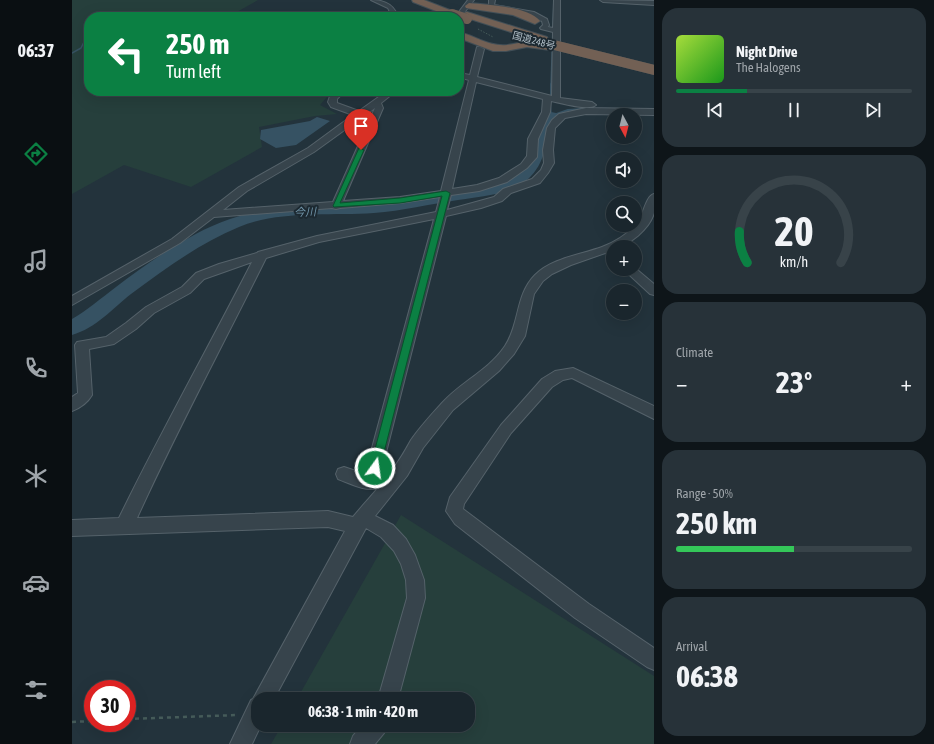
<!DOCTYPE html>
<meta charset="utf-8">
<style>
:root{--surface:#1a262d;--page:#273239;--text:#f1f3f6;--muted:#9fa5aa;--line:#384349;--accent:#0b8043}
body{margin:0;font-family:"Asap Condensed","Noto Sans JP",sans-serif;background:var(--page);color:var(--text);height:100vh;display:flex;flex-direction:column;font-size:15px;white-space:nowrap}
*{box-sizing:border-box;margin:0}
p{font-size:13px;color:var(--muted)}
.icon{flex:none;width:22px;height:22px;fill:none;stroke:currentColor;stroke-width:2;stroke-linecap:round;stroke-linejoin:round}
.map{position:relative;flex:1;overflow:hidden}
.details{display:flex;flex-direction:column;gap:8px;padding:8px;background:#0e1519;width:280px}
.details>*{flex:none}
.banner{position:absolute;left:12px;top:12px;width:380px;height:84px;border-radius:16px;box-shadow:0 4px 16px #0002,0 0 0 1px var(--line);background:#0b8043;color:#fff;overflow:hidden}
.needle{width:26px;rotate:173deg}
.fabs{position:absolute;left:534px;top:108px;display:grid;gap:8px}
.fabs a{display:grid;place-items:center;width:36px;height:36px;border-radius:50%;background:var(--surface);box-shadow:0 4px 16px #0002,0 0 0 1px var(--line);font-size:20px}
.speed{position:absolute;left:12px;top:680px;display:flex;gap:8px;font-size:20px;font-weight:700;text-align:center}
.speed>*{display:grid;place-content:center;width:52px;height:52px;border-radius:50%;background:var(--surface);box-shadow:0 4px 16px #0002,0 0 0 1px var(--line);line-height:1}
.speed .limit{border:6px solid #d22;background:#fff;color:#111}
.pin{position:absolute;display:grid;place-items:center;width:34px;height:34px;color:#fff;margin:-41px -17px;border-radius:50% 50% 50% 0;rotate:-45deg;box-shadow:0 0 4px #0007}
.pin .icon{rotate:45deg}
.me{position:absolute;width:44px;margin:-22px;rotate:14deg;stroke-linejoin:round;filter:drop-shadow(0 0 3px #0008)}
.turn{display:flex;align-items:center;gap:14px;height:84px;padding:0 16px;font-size:18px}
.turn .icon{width:52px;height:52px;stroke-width:2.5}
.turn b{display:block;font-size:28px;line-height:34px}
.big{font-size:30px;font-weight:700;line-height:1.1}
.details .card{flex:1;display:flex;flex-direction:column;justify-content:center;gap:6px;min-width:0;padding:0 14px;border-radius:16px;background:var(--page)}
.details .dial{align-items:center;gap:0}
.dial svg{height:104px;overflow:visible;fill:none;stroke:var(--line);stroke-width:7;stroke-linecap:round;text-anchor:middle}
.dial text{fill:var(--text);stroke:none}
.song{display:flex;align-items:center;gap:12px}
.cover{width:48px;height:48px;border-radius:6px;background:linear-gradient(135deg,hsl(80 70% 55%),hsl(120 70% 35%))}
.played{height:4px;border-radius:2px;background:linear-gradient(90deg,var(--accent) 30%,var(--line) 30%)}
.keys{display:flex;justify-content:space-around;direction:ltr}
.heat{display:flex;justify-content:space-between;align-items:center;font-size:22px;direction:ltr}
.charge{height:6px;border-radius:3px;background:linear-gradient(90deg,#34c759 50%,var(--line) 0)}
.trip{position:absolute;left:179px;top:692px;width:224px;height:40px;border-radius:16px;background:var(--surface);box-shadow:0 4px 16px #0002,0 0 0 1px var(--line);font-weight:700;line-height:40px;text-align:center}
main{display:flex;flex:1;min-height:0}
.menu{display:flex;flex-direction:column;width:72px;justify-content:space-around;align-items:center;background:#0a0f12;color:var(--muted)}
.menu .icon{width:28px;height:28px}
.menu .active{color:var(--accent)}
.menu b{font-size:18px;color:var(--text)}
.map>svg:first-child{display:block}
.green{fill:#263f3c}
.water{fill:#365263}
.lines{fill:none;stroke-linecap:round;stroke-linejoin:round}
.stream-far1{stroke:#365263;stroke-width:1.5}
.stream{stroke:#365263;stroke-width:2}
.river{fill:#365263;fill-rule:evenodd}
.minor-casing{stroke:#55626a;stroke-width:2}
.highway-casing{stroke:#424f57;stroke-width:2}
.path-far1{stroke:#455b59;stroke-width:1;stroke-dasharray:1.5 1.5;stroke-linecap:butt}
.path{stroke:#455b59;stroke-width:2.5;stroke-dasharray:4 4;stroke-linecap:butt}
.minor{fill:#37444c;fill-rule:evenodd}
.highway{fill:#726054;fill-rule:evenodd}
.highway-bridge-casing{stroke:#424f57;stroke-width:10;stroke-linecap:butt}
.highway-bridge{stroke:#726054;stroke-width:10}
.route{fill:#0b8043;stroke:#07532c}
.labels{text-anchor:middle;stroke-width:4;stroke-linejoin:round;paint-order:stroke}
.far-street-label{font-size:10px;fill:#b2bfc8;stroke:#1c2931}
.far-water-label{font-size:11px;font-style:italic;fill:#7296ab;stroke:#1c2931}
</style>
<main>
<nav class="menu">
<b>06:37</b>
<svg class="icon active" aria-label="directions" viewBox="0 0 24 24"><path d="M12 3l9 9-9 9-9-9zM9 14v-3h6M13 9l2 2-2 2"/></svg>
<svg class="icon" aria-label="music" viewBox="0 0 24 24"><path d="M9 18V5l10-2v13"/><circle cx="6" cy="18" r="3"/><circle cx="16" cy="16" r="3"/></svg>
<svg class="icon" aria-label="phone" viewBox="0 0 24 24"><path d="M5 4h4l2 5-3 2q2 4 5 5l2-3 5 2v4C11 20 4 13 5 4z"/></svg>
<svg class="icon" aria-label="climate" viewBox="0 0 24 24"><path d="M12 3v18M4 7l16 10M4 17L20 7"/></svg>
<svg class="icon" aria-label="car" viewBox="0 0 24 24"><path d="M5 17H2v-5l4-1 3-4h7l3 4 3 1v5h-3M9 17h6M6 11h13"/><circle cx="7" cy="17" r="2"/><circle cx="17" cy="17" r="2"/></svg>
<svg class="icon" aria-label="filters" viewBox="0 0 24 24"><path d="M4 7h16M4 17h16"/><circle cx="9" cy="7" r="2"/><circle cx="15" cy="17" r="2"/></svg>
</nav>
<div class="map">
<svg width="582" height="744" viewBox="0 0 582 744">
<rect width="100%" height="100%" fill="#23333c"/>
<g class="green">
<polygon points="0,0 186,0 156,17 17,17 17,91 260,91 248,105 265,114 243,116 187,127 190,147 119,187 52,165 0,194"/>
<polygon points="329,515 582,676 582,744 199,744 210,725 396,725 396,699 225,699"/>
</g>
<polygon class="water" points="245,117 258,121 224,145 204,148 188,139 189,130 238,121"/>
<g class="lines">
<g class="stream-far1">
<polyline points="0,53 9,48 13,40"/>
<polyline points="479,85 482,0"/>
</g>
<g class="stream">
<polyline points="479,99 479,84"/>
<polyline points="478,105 479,116 496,110 513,109"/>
<polyline points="549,109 582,109"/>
</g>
<path class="river" d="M479,112l5,1 2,3c-12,19 -11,44 -27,60 -17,19 -50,20 -73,24 -28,4 -56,11 -84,13 -44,3 -94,-3 -135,14 -39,16 -74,42 -108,67 -19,15 -35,34 -59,41v-16c16,-9 29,-21 44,-32 33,-25 75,-55 114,-68 46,-16 95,-12 144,-16 27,-2 54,-8 81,-12 22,-4 48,-4 65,-21 10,-10 11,-26 16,-38 2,-7 6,-13 10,-19z"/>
<defs>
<g id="minor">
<path d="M299,0c11,0 20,3 25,12l-4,5h-7l5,-5 -2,-4z"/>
<polygon points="396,0 402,0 388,18 383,17"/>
<path d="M417,0h6l-1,5 40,7 13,7 2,6 -1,2 5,1 1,-28h6v98l32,4 4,3c-7,6 -35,-2 -45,-4l-1,11 -12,27 -1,18 -10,11 -20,14 -28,9 -28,4 -4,15 47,-13 9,-8 29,-10 9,-9 3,-7 -1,-13 4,-22 5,-8 7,-6 27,-6 68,1v6l-68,-1 -21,4 -10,10 -2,22 1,13 -6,10 -8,10 -29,10 -9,8 -21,7 -35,8 -69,272c-11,4 -28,-5 -39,-9l-2,-5 2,-5 6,-2 21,7 69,-255 -115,23 -53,16c-43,87 -89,172 -129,260l191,-7 25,6c14,-17 30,-33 42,-51 6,-8 11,-17 16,-26 9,-13 21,-26 31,-37 19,-21 47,-33 63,-57 15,-22 10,-51 30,-71 17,-17 45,-20 67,-28 11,-4 24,-12 33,-21 8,-7 10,-30 19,-32 0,6 0,13 0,19 -4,15 -25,34 -41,34v3l-2,1 -40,14 -19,9 -9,7 -9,13 -9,42 -11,18 -15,17 -46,39 -30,38 -16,28 -32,40 18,9 13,14 9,16 9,25 1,18 -27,101h-20l29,-101 -1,-18 -5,-16 -7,-13 -13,-14 -15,-9 -92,171h-16v26h3l-9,19h-22l21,-44 2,-1 92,-168 -17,-4 -256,9v-16l47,-2c42,-86 89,-170 133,-256l-48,17 -14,14 -36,20 -18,16 -22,15 -25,5 3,46c-4,7 -12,13 -20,16v-14l6,-4 -3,-48 2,-3 29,-5 20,-14 20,-16 36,-20 14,-14 23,-9 38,-11 1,-1 59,-16 119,-24 4,-15 -40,6 -60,5 -4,1 -4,-1 -118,9 -34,26 -108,62v-9l100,-57 67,-52 69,-39 45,-33 -22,-8 -3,-5 2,-6 6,-5h9l-8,8v4l22,8 28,-20h9l-15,12 2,5 -40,93 57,-4 41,-6 28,-111 -10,-3v-4l11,2 7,-28h3l4,2 -7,28 75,19 1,-64 -12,-3 -1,-1 3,-3 -1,-4 -12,-6 -41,-8zM404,82l67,17 -1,13 -14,27 -1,17 -6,8 -22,14 -22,7 -25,4zM303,108l-42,94 -110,8 24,-19 67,-39z"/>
<polygon points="528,0 582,1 582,5 531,2"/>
<polygon points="563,268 582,284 582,295 578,294 551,269"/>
<polygon points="501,368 582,406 582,419 500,378 491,380 480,387 439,433 392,504 391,509 517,604 582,648 582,670 575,667 503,618 383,524 374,511 378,497 429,425 470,379 483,371"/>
<polygon points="290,725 315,725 312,733 303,744 278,744 281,736"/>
</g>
<g id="highway">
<polygon points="340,0 352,0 383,12 385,14 383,16 377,16 341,2"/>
<path d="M397,3c19,2 58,3 71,18l-5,3 -22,-9 -47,-7 -1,-2z"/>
<polygon points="395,12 475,37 476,39 475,41 467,41 392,17 390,15 392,13"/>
<path d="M387,32c16,4 31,15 48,13 11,-2 40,-8 48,2l-5,3 -23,-3 -21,4h-13l-34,-13z"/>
</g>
</defs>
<use href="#minor" class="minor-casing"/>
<use href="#highway" class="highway-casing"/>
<polyline class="path-far1" points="406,29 421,37"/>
<g class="path">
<polyline points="55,719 166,715"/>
<polyline points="0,722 21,721"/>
</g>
<use href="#minor" class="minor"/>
<use href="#highway" class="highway"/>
<defs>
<g id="highway-bridge">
<polyline points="380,14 395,19"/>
<polyline points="478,44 582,70"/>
</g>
</defs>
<use href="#highway-bridge" class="highway-bridge-casing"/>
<use href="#highway-bridge" class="highway-bridge"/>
</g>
<polygon class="route" points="287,148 292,150 268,203 328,198 374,191 378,193 308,468 307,471 303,472 300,471 298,468 370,196 328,203 262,207 261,206"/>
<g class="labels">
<g class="far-street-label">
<text transform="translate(462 40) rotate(15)" y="4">国道248号</text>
</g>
<g class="far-water-label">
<text transform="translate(233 212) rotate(-3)" y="4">今川</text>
</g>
</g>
</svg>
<div class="fabs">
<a><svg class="needle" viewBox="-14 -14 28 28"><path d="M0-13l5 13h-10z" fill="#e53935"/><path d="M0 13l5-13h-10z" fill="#9fa5aa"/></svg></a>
<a><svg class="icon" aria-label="sound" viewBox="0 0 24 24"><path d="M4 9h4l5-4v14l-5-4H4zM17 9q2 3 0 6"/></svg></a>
<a><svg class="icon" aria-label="search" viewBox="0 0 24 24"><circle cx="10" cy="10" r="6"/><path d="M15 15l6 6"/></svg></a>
<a>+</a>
<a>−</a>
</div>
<div class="speed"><div class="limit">30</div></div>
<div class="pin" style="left:289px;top:150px;background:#d93025"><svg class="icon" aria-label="arrive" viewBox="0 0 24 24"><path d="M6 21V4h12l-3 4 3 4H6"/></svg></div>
<svg class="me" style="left:303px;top:468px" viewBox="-20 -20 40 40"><circle r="17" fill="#0b8043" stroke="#fff" stroke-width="3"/><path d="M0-11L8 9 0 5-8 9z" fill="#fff"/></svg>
<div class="trip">06:38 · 1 min · 420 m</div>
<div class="banner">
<div class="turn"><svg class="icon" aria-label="left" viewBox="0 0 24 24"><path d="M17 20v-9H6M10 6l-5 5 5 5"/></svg><div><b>250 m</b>Turn left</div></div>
</div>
</div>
<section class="details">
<div class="card">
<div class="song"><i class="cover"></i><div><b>Night Drive</b><p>The Halogens</p></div></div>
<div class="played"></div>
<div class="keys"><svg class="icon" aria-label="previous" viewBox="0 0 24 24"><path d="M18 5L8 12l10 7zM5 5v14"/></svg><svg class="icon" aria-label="pause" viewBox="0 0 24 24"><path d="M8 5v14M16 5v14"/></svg><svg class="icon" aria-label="next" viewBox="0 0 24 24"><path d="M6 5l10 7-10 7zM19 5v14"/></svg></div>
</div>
<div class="card dial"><svg viewBox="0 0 100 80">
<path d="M14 69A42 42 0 1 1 86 69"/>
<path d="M14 69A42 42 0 0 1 8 45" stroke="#0b8043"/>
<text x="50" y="56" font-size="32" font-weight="700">20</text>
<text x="50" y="72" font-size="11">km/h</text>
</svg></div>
<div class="card"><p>Climate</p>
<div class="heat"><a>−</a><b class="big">23°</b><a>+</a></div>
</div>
<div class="card"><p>Range · 50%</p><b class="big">250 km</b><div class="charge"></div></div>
<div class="card"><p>Arrival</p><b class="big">06:38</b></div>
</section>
</main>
